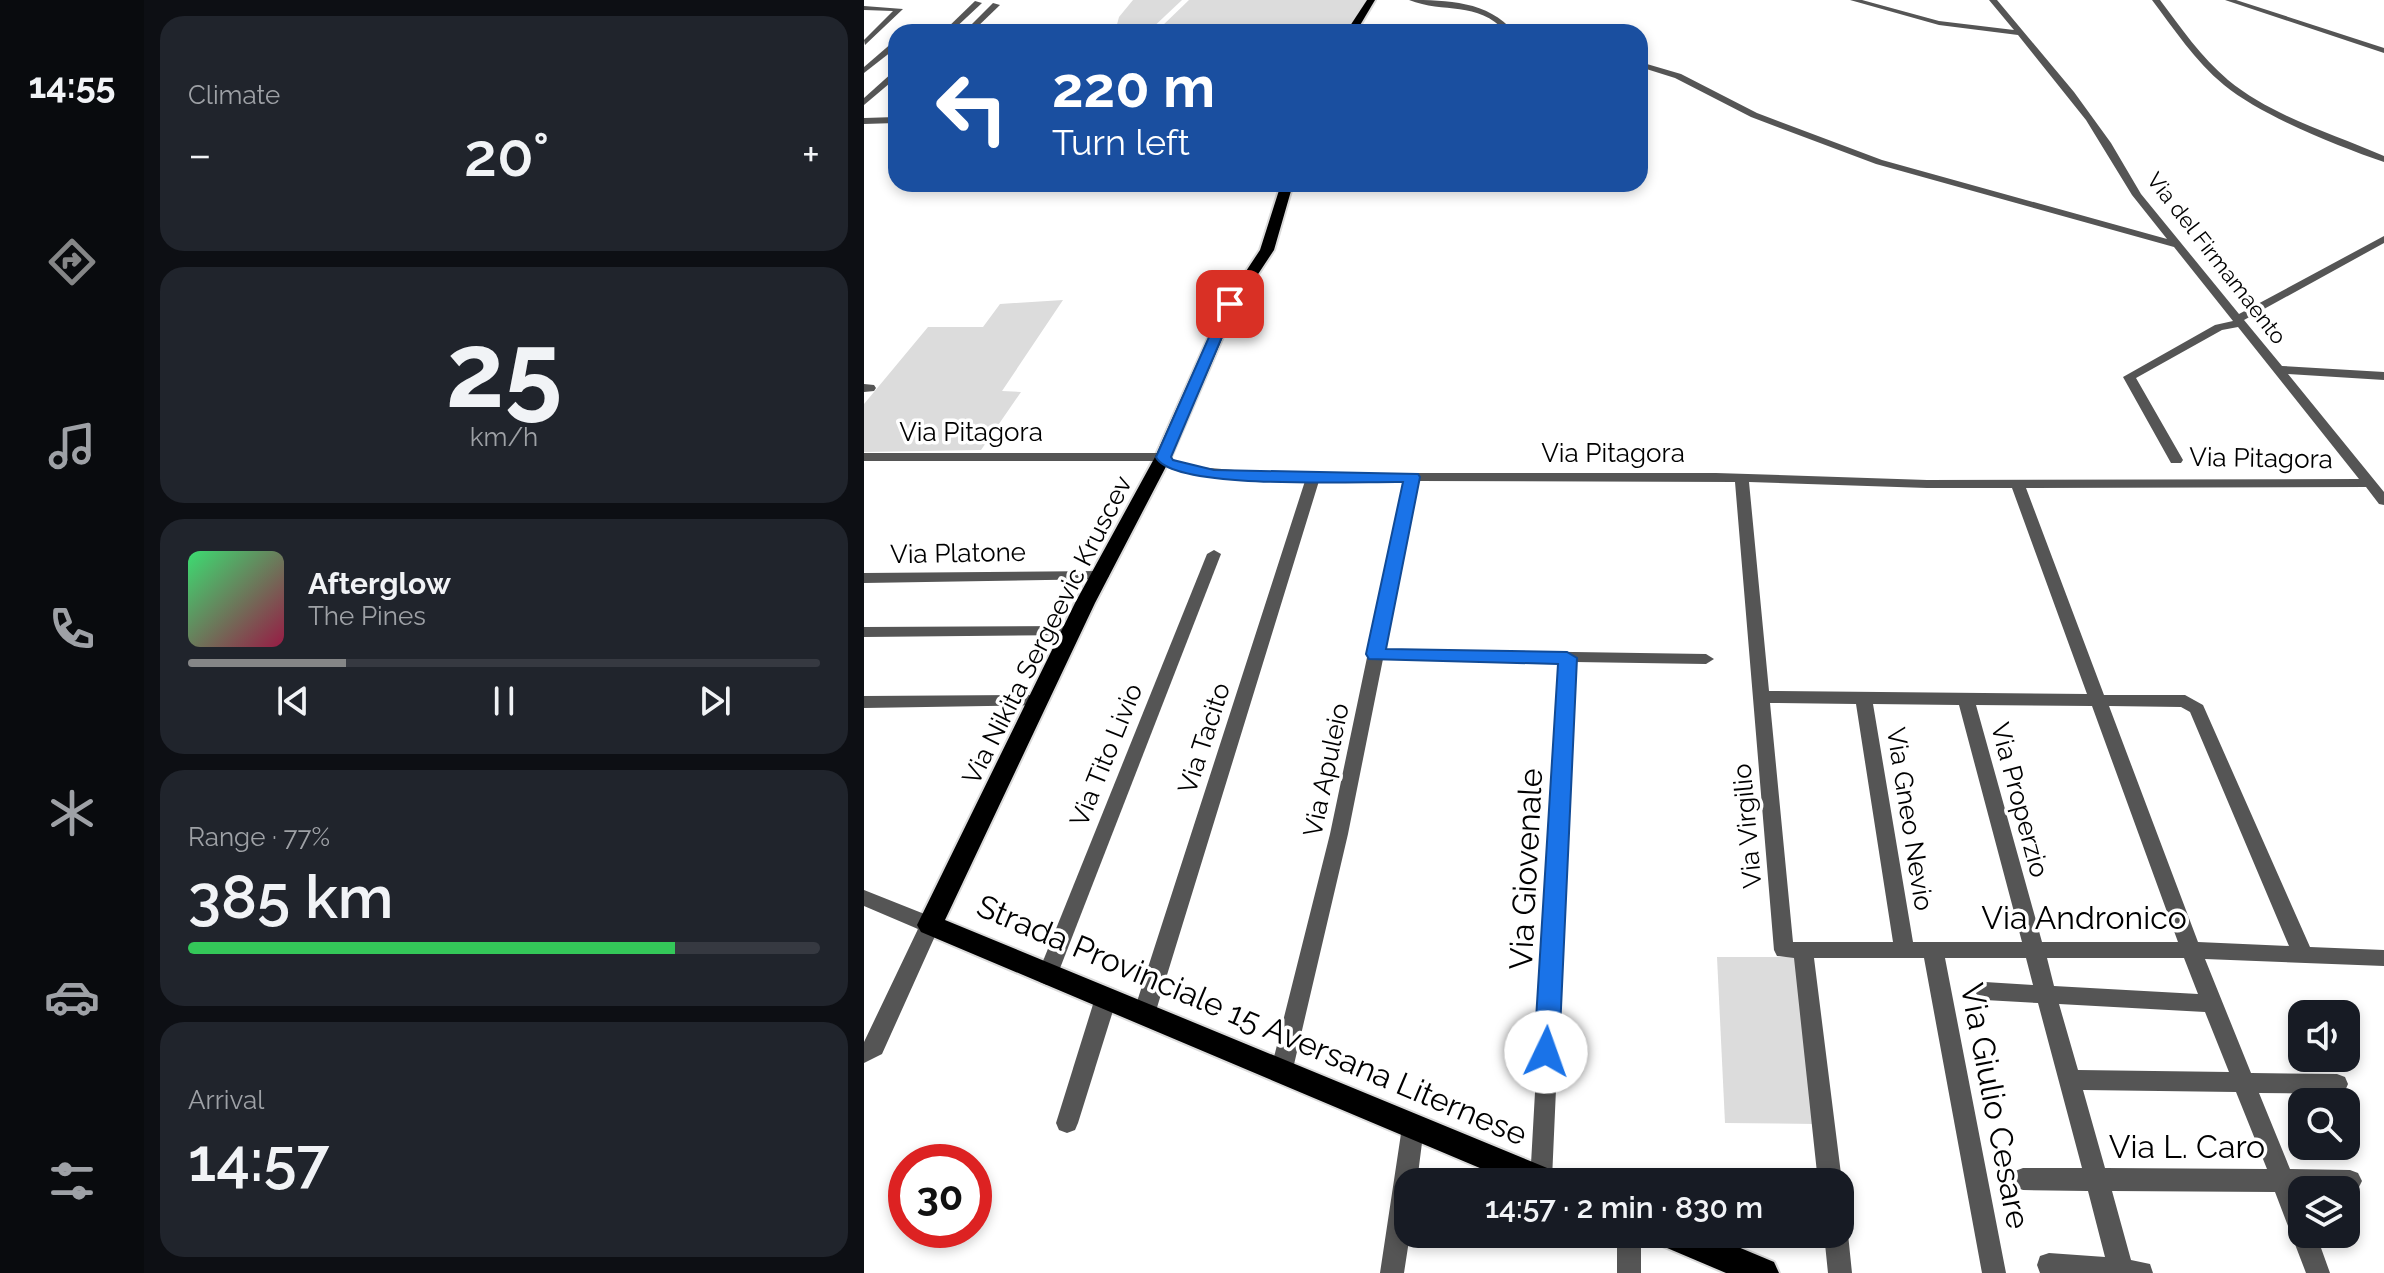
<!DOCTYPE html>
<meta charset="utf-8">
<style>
:root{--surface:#171b24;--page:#20242c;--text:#f1f3f6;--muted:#9ea1a6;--line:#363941;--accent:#858687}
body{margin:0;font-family:Raleway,sans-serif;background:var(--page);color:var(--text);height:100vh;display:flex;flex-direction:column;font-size:30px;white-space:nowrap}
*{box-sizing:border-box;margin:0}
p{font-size:26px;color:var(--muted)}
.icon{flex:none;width:44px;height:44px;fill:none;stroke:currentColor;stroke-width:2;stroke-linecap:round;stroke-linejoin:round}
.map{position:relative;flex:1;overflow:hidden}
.drawer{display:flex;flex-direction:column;gap:16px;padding:16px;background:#0d0f14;width:720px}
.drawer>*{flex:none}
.guide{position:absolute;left:24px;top:24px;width:760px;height:168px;border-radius:24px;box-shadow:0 4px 12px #0003;background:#1a4fa0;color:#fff;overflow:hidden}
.buttons{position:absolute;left:1424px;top:1000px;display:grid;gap:16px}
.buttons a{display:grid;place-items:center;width:72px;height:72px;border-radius:16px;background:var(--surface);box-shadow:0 4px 12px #0003;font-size:40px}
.speed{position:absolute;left:24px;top:1144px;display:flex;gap:16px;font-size:40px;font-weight:700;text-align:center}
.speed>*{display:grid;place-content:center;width:104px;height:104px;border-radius:50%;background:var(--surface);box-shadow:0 4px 12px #0003;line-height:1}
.speed .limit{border:12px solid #d22;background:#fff;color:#111}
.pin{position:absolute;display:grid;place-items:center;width:68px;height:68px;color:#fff;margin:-34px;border-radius:16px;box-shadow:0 4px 12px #0006}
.me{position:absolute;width:88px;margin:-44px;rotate:3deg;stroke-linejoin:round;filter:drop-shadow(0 0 6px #0008)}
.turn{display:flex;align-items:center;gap:28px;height:168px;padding:0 32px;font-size:36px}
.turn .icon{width:104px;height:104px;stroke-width:2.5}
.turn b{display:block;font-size:56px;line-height:68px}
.big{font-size:60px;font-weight:600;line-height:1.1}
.drawer .tile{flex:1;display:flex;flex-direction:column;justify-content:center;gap:12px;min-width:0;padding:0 28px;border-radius:24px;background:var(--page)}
.drawer .dial{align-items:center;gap:0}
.dial b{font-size:104px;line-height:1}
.song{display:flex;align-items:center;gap:24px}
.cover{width:96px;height:96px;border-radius:12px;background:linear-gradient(135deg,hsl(140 70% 55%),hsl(340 70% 35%))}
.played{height:8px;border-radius:4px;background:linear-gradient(90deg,var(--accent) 25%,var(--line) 25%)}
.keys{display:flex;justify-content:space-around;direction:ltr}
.heat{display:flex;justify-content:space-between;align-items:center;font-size:44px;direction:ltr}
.charge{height:12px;border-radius:6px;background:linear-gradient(90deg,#34c759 77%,var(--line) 0)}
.trip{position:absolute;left:530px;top:1168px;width:460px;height:80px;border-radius:24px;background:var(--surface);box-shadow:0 4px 12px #0003;font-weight:600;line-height:80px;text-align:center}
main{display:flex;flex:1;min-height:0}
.dock{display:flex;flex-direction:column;width:144px;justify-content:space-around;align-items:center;background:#090b0e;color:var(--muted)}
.dock .icon{width:56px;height:56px}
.dock .current{color:var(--accent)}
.dock b{font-size:36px;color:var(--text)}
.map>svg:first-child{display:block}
.green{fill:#dcdcdc}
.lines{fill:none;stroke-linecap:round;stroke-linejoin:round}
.major-casing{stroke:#dbdbdb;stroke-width:4}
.minor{fill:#555;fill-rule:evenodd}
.major{fill:#000;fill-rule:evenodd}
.route{fill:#1a73e8;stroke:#114b97;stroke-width:2}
.labels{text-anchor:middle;stroke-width:7;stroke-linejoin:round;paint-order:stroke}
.far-street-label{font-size:22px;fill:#000;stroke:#fff}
.street-label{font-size:26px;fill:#000;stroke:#fff}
.near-street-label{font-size:32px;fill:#000;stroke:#fff}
</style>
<main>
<nav class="dock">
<b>14:55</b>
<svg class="icon current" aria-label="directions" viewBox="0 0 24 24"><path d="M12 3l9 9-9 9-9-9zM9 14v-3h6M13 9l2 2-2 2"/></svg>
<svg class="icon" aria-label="music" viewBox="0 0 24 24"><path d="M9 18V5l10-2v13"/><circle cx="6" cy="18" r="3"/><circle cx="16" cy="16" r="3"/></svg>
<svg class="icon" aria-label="phone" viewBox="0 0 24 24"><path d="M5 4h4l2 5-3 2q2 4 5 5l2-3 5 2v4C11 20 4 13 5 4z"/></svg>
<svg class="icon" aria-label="climate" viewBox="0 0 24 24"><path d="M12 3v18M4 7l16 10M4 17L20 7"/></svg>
<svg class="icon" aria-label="car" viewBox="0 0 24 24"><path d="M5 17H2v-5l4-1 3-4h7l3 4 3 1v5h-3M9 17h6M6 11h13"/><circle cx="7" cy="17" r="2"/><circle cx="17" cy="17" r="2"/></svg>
<svg class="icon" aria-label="filters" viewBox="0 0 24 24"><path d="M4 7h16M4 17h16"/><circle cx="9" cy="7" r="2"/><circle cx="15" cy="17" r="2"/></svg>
</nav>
<section class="drawer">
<div class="tile"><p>Climate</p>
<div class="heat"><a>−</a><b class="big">20°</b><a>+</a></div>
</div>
<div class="tile dial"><b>25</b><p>km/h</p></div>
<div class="tile">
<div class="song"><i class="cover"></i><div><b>Afterglow</b><p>The Pines</p></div></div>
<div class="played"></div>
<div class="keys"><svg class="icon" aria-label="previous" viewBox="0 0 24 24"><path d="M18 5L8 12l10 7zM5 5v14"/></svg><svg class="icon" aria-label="pause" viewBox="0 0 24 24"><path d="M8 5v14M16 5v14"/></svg><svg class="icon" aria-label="next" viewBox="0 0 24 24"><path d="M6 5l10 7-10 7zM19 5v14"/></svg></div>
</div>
<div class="tile"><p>Range · 77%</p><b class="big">385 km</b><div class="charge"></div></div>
<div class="tile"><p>Arrival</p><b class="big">14:57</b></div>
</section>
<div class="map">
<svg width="1520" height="1273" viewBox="0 0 1520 1273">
<rect width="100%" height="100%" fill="#fff"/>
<g class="green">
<polygon points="269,0 318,0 284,32 251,32 255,17"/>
<polygon points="325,0 503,0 483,32 296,28"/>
<polygon points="199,300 138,391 157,392 117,450 0,452 0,404 64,327 119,327 136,304"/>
<polygon points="853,957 932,957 952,1124 861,1123"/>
</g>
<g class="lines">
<defs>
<g id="major">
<polygon points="503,0 511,0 492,32 482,32"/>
<polygon points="417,184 429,184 410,250 371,309 307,457 231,603 81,920 693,1172 698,1182 649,1182 57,932 53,925 211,603 291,457 357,309 396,250"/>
<polygon points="792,1234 843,1234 910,1262 915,1273 862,1273 796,1245"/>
</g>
</defs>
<use href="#major" class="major-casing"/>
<g class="minor">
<path d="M545,0c38,0 79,1 105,32h-8c-29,-32 -62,-18 -97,-32z"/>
<path d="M986,0h12l77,21 75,9 -25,-30h8l77,92 37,51 30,51 98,120 145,-78v7l-140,77 38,46 102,6v8l-96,-6 96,118v13l-5,-1 -13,-17 -340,1 78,207h81l18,10 107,242 74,3v16l-179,-7 46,114 86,1 8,3 3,7 -3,7 -8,3 -78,-1 31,76 60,1 8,3 4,8 -4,8 -8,3 -4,-2 -47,2 3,7v35h14l14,39h-24l-31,-81 -163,-1 19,69 19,4 3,9h-113l-3,-8 3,-9 9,-3 56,4 -17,-66 -65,-1 -8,-3 -4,-8 4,-8 8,-3h59l-44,-165 -53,-3 -7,-3 -3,-6 3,-6 7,-3 48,3 -7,-27h-81l61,315h-24l-58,-315h-110l28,224 -2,4v-4h-22l-24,-224 -17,-2 -3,-6 -39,-468 -317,-1 -33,168 321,5 8,5 -8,5 -131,-2 -23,517 -2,3h-20l29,-520 -176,-3 -35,175 -56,239 -3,7 -8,3 -8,-3 -3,-7 60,-239 74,-353h-85l-164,533 -3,6 -8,3 -8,-3 -3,-6 172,-533c-28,0 -131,1 -146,-20h-295v-8h299l22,13 86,7h445l211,7 432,-1 -121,-152 -16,3 -86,48 47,82 -2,3h-10l-48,-86 92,-52 18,-4 -59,-74 -298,-83 -125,-47 -76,-39 -35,-11v-5l41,12 76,39 125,47 285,79 -35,-44 -46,-75 -68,-85 -79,-10zM885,482l178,6h85l75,206 -318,-3zM906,703l86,1 37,238h-100zM1009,704l86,1 63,237h-109zM1112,705l116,1 86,236h-136zM1245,706l72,1 9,5 99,234 -91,-4zM1183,958h137l14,36 -144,-8zM1195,1004l146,8 24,60 -151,-2zM1219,1090l153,2 31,77 -162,-1z"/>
<path d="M1288,0h8c21,28 41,57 68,80 45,37 104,53 156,76v6c-47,-16 -122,-46 -160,-77 -29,-24 -50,-56 -72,-85z"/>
<polygon points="1361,0 1372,0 1520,48 1520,53"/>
<polygon points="111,1 118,3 87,32 79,32"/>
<polygon points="129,3 136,5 108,32 100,32"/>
<polygon points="0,6 39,9 1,45 0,40 29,11 0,10"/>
<polygon points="29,42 32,42 32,48 0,73 0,67"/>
<polygon points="29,72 32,72 32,78 0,105 0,98"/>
<polygon points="32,117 32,123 0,124 0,118"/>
<polygon points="0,384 10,385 12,388 10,391 0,392"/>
<polygon points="350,550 357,554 193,976 190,982 183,985 176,982 173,976 343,554"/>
<polygon points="237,571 245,576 242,579 0,583 0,573"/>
<polygon points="208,626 216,631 214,635 0,637 0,627"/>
<polygon points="174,695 180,697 182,701 180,705 0,708 0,696"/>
<polygon points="0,890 73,919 76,925 18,1054 0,1063 0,1042 54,929 0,906"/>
<polygon points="242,989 249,992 253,998 214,1123 211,1130 203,1133 195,1130 192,1123 231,998 235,992"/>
<polygon points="549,1116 557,1120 560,1127 553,1182 544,1182 546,1234 540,1273 516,1273 538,1127 541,1120"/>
<polygon points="976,1224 981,1226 984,1234 988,1273 964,1273 960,1234 976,1234"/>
<rect x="753" y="1234" width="24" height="39"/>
</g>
<use href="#major" class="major"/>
</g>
<path class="route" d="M361,301l11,3 -65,153 2,3 41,10 204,4 2,3 -34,172 181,3 10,6 -18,394 -4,8 -9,3 -8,-3 -4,-8 24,-388 -189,-5 -3,-5 37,-172c-42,-1 -231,9 -247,-25z"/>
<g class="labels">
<g class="far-street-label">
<text transform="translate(1353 258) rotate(52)" y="8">Via del Firmamaento</text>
</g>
<g class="street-label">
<text x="107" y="441">Via Pitagora</text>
<text x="749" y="462">Via Pitagora</text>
<text transform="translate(1397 458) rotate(1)" y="9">Via Pitagora</text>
<text transform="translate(94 553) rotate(-1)" y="9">Via Platone</text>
<text transform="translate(183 630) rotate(-63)" y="9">Via Nikita Sergeevic Kruscev</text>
<text transform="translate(340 738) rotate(-72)" y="9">Via Tacito</text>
<text transform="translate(242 755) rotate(-68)" y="9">Via Tito Livio</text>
<text transform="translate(462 770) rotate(-78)" y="9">Via Apuleio</text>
<text transform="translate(1156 800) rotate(75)" y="9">Via Properzio</text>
<text transform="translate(1046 819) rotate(81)" y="9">Via Gneo Nevio</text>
<text transform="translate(883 826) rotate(-95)" y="9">Via Virgilio</text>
</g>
<g class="near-street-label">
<text transform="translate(662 869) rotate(-87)" y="11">Via Giovenale</text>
<text x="1220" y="929">Via Andronico</text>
<text transform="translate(388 1020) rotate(23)" y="11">Strada Provinciale 15 Aversana Liternese</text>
<text transform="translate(1131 1106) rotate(79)" y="11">Via Giulio Cesare</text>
<text x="1323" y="1158">Via L. Caro</text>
</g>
</g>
</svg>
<div class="buttons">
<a><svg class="icon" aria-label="sound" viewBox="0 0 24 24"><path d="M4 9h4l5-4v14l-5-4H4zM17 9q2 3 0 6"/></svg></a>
<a><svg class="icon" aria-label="search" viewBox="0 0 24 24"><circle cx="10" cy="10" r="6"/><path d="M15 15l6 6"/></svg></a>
<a><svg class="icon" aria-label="layers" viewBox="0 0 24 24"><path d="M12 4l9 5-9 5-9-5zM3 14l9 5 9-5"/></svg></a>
</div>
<div class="speed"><div class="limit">30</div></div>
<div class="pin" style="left:366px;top:304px;background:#d93025"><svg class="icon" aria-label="arrive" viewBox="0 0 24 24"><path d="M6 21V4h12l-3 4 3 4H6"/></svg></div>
<svg class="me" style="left:682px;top:1052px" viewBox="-20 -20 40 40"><circle r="19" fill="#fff"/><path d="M0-13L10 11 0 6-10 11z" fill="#1a73e8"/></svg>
<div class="trip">14:57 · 2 min · 830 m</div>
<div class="guide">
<div class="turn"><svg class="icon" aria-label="left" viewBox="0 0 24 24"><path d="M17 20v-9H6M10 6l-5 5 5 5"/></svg><div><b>220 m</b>Turn left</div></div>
</div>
</div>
</main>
